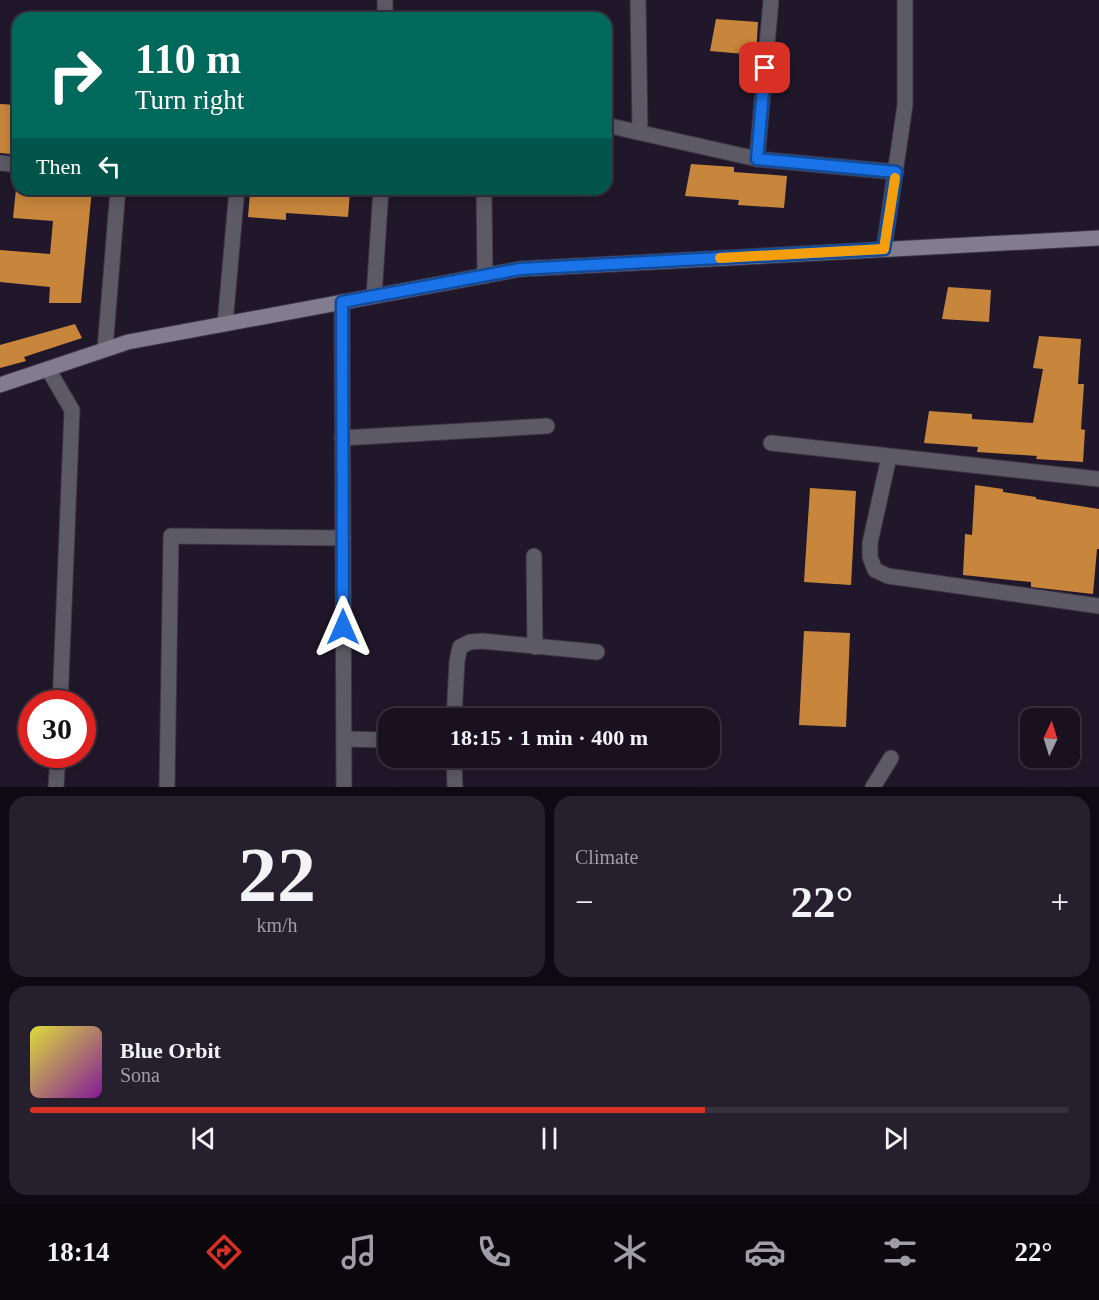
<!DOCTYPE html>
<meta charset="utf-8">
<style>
:root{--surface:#191120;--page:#261f2d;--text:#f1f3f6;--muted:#9f9da5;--line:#37313e;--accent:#d93025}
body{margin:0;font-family:"Times New Roman",serif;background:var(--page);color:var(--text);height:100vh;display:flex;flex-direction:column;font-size:22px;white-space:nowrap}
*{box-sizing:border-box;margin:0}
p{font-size:20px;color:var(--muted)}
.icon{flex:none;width:33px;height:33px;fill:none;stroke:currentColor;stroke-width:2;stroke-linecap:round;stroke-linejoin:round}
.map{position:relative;height:787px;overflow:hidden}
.sheet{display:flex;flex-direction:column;gap:9px;padding:9px;background:#0e0912;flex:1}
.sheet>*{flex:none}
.banner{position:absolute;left:12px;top:12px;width:600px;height:183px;border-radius:18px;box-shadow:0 3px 15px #0003,0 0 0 2px var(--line);background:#00695c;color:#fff;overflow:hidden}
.needle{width:39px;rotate:4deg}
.buttons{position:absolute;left:1020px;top:708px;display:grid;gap:12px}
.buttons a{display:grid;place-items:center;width:60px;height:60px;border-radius:12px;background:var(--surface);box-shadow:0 3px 15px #0003,0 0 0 2px var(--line);font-size:30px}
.speed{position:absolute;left:18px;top:690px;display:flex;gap:12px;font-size:30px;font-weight:700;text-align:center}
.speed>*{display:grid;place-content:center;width:78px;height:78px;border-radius:50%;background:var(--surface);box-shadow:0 3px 15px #0003,0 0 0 2px var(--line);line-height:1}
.speed .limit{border:9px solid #d22;background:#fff;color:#111}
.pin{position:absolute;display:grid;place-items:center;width:51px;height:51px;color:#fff;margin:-26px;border-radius:12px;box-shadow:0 3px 9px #0006}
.me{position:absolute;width:66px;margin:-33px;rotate:0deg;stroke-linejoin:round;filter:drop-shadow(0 0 4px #0008)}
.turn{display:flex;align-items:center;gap:21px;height:126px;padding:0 24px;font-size:27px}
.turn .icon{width:78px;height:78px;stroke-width:2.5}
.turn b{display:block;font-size:42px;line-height:51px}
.then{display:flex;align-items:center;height:57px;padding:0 24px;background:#0003;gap:12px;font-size:22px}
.big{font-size:45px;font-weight:600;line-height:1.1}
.sheet .tile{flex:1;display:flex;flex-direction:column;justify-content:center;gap:9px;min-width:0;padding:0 21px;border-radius:18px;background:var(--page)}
.sheet .dial{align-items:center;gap:0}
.dial b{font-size:78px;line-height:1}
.song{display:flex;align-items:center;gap:18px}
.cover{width:72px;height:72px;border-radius:9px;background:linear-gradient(135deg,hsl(60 70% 55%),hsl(290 70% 35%))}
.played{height:6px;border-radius:3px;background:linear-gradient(90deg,var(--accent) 65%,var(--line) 65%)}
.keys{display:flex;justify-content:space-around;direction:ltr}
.heat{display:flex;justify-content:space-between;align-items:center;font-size:33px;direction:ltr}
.sheet .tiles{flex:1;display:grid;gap:9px;grid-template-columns:1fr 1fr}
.tile:last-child{grid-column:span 2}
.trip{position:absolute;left:378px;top:708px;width:342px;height:60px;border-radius:18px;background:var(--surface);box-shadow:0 3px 15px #0003,0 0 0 2px var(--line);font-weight:600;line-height:60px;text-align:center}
.menu{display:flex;height:96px;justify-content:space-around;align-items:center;background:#0a070d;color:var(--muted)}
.menu .icon{width:42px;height:42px}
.menu .selected{color:var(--accent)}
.menu b{font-size:27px;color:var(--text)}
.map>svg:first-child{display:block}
.building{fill:#c7863c}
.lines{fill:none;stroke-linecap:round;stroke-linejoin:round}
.street-casing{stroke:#3d3345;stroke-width:17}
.secondary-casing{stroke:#3d3345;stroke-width:17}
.street{stroke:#5c5a64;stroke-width:15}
.secondary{stroke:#817d8e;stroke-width:15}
.route-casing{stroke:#114b97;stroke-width:15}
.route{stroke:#1a73e8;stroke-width:10}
.slow{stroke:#f59e0b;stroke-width:10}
</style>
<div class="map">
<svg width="1099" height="787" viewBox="0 0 1099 787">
<rect width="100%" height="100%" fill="#21172a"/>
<g class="building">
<polygon points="716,19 758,22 756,55 710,51"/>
<polygon points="0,104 17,105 11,154 0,153"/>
<polygon points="691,164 734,167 734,172 787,176 784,208 738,205 739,200 685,196"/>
<polygon points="16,189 92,189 81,303 49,303 50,287 0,282 0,250 50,254 53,221 13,218"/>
<polygon points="312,189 350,192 348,217 286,213 286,220 248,217 250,192 312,194"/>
<polygon points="948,287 991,290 989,322 942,319"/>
<polygon points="75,324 82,338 24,357 26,361 0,368 0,345"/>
<polygon points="1039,336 1081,339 1078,384 1084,384 1081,429 1085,430 1083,462 1036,459 1037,456 977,452 978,447 924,443 929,411 972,414 972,419 1033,423 1043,369 1033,368"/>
<polygon points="975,485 1003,489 1003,492 1036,497 1036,499 1099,509 1099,549 1097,549 1093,594 1031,587 1031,582 963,575 965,534 972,535"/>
<polygon points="810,488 856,491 851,585 804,582"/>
<polygon points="804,631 850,633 846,727 799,725"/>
</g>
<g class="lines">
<defs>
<g id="street">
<polyline points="638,0 640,132"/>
<polyline points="385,18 385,0"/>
<polyline points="606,125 757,159 896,172"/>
<polyline points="757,159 771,0"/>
<polyline points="0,163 18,165"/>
<polyline points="484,189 485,276"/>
<polyline points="884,249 905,105 905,0"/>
<polyline points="374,296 381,189"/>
<polyline points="342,302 344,787"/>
<polyline points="225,324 237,189"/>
<polyline points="105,349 118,189"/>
<polyline points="48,369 72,410 60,704"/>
<polyline points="342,438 547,426"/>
<polyline points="771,443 1099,479"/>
<polyline points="889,457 870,543 870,557 875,570 888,576 1099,606"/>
<polyline points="534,556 535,647"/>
<polyline points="454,718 457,661 460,647 470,642 482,641 597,652"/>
<polyline points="344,739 388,740"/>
<polyline points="454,758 455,787"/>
<polyline points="56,787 58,754"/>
<polyline points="167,787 171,536 343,538"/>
<polyline points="873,787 891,758"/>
</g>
<polyline id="secondary" points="0,385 128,342 520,269 1099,238"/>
</defs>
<use href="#street" class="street-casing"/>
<use href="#secondary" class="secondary-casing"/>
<use href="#street" class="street"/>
<use href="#secondary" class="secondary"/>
</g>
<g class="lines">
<defs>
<polyline id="route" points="343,627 342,302 520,269 884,249 896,172 757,159 765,68"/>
</defs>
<use href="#route" class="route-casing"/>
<use href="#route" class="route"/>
<polyline class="slow" points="720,258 884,249 895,178"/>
</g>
</svg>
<div class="buttons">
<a><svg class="needle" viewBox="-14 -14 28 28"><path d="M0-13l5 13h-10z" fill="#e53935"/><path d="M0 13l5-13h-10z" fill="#9f9da5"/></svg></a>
</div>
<div class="speed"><div class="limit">30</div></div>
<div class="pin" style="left:765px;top:68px;background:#d93025"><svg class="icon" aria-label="arrive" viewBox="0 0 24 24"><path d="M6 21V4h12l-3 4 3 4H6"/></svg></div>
<svg class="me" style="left:343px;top:627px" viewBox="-20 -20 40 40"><path d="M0-17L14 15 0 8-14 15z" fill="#1a73e8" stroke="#fff" stroke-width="4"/></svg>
<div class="trip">18:15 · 1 min · 400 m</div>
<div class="banner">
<div class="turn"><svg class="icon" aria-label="right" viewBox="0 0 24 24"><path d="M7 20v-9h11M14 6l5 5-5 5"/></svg><div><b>110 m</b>Turn right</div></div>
<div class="then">Then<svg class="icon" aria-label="left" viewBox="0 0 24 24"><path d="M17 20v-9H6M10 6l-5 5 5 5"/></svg></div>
</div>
</div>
<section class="sheet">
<div class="tiles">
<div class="tile dial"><b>22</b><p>km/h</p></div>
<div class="tile"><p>Climate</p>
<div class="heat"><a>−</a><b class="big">22°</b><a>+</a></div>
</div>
<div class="tile">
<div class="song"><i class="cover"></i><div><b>Blue Orbit</b><p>Sona</p></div></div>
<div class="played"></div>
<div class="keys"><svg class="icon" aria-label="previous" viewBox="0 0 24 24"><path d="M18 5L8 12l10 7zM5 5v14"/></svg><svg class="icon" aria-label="pause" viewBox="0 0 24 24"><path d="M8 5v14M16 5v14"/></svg><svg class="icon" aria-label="next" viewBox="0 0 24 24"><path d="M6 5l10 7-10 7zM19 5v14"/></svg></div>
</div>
</div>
</section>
<nav class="menu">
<b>18:14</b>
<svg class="icon selected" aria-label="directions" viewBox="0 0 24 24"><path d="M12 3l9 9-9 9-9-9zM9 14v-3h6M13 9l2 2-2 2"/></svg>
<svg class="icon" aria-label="music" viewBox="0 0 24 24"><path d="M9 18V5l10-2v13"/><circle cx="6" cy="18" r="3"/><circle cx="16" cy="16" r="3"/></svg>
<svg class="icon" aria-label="phone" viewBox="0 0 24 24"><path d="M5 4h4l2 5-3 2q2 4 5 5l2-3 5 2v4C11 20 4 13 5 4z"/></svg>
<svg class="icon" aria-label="climate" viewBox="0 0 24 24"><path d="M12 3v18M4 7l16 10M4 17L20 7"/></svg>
<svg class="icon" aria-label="car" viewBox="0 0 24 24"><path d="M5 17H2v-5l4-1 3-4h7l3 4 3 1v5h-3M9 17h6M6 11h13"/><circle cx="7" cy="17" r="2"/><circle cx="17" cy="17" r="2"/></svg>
<svg class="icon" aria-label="filters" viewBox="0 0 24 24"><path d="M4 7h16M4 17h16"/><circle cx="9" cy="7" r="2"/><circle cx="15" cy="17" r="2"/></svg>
<b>22°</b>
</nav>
